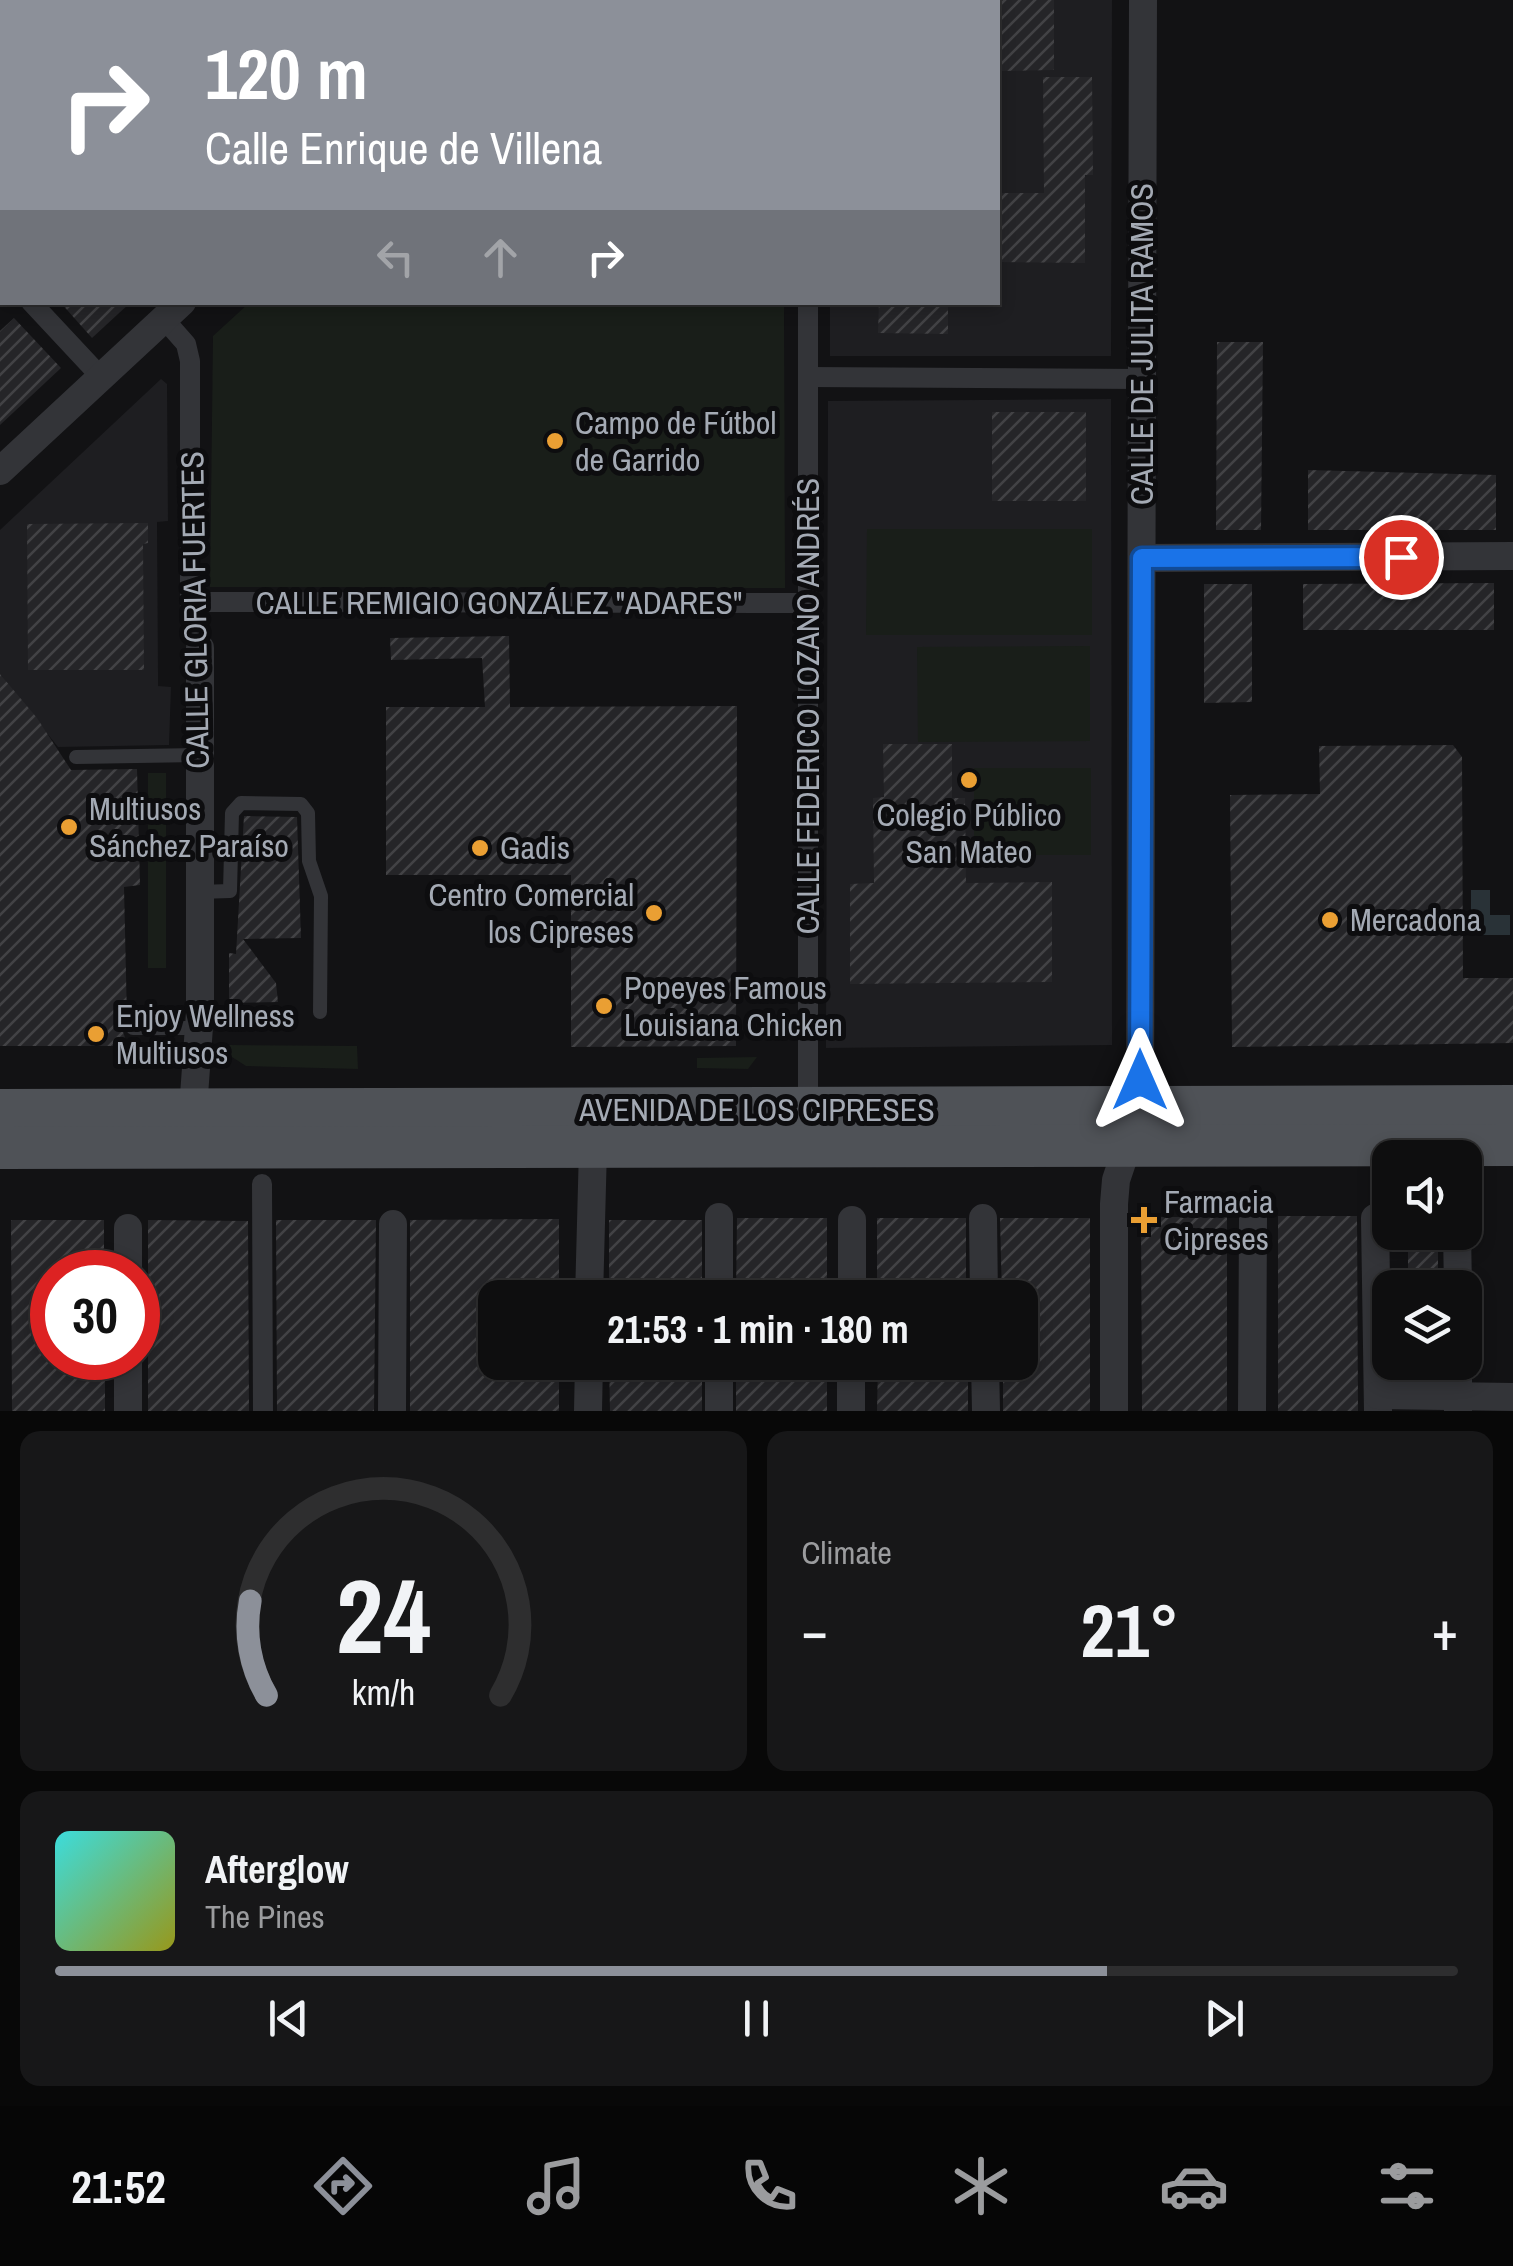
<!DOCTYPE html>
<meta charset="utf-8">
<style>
:root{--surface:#0e0e0f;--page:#171718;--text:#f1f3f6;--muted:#9b9c9e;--line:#2e2e2f;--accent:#8c9099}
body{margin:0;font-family:"Archivo Narrow",sans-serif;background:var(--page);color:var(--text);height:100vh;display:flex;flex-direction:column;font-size:38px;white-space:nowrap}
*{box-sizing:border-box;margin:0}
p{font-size:32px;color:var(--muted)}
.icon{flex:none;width:55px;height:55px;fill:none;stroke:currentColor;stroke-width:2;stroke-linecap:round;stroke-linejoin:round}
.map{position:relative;height:1411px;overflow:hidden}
.sheet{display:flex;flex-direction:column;gap:20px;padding:20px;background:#080808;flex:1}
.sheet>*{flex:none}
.hud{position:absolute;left:0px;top:0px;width:1000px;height:305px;box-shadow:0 5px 15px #0003,0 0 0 2px var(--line);background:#8c9099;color:#fff;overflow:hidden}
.fabs{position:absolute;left:1372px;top:1140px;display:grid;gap:20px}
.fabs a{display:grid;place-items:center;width:110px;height:110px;border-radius:20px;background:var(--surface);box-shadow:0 5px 15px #0003,0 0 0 2px var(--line);font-size:50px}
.speed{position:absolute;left:30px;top:1250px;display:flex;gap:20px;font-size:50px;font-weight:700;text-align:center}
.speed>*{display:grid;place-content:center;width:130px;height:130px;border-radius:50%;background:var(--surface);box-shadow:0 5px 15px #0003,0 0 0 2px var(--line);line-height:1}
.speed .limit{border:15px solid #d22;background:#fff;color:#111}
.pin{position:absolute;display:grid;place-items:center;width:85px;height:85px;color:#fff;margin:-42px;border:5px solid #fff;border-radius:50%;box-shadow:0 2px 10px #0007}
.me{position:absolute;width:110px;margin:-55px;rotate:0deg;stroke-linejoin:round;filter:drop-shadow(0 0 8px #0008)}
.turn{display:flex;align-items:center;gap:35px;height:210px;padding:0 40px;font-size:45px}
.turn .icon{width:130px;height:130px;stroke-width:2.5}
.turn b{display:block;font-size:70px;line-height:85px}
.lanes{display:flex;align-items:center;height:95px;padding:0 40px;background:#0003;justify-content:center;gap:50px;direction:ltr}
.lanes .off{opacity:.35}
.big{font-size:75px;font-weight:800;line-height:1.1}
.sheet .card{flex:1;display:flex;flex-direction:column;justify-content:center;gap:15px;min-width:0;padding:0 35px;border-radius:20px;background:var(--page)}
.sheet .dial{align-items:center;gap:0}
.dial svg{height:260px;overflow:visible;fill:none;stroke:var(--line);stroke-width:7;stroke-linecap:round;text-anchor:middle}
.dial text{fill:var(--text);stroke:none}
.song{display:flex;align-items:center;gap:30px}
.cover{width:120px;height:120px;border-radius:15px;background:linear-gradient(135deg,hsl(180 70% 55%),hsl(60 70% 35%))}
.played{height:10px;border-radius:5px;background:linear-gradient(90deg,var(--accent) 75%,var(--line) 75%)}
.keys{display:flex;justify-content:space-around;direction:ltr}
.heat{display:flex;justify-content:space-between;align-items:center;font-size:55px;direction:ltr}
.sheet .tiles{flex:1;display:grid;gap:20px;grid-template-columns:1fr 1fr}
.card:last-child{grid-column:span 2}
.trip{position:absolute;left:478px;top:1280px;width:560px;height:100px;border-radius:20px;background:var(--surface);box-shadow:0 5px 15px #0003,0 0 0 2px var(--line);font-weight:800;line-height:100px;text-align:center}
.menu{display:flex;height:160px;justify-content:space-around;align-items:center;background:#060606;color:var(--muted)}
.menu .icon{width:70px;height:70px}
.menu .selected{color:var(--accent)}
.menu b{font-size:45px;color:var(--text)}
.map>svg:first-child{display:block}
.built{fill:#1e1e21}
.green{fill:#191e19}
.water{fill:#293237}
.building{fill:url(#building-hatch)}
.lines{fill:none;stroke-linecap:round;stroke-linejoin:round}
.service{stroke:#333438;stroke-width:14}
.pedestrian{stroke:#333438;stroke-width:20}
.minor{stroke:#333438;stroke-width:28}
.primary{stroke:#4f5257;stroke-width:42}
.route-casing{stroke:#114b97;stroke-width:25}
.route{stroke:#1a73e8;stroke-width:18}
.poi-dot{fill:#ea9f33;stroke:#0d0d0f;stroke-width:4}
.labels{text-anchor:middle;stroke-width:10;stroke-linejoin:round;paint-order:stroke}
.street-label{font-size:32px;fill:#a4aab4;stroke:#0d0d0f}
.poi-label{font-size:32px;fill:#a4aab4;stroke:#0d0d0f;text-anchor:start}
</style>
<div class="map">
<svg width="1513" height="1411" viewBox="0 0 1513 1411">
<defs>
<pattern id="building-hatch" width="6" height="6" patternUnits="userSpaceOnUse" patternTransform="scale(2.5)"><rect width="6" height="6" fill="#252528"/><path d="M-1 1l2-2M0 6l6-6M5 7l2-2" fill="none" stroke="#424245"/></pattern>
</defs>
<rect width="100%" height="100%" fill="#121214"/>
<g class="built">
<polygon points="830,0 1112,0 1111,356 830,356 830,303 998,302 998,2"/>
<polygon points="161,379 167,384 168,521 157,522 158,673 158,686 171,687 169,745 58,747 0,674 0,530"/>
<polygon points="1111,399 1112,1045 826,1048 828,401"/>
</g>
<g class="green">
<polygon points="249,303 784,303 785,588 210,587 213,336"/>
<polygon points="867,529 1092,529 1092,635 866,635"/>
<polygon points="1090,646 1090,741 918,742 917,647"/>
<rect x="974" y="768" width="117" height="87"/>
<rect x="148" y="773" width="18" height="195"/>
<polygon points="228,1045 357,1046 358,1069 246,1066 232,1057"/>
<polygon points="757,1057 748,1069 697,1068 697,1058"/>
</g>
<polygon class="water" points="1471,890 1490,890 1490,915 1510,915 1510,935 1471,935"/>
<g class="building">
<polygon points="998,0 1054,0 1054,70 998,71"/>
<polygon points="1043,77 1092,77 1093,175 1085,175 1085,263 998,262 998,193 1044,193"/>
<polygon points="60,302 131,302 92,338"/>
<polygon points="879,302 948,302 948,334 878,333"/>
<polygon points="14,318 61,368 0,425 0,331"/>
<polygon points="1217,342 1263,342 1261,530 1216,530"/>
<rect x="992" y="412" width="94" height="89"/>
<polygon points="1308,470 1496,475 1496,530 1308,530"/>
<polygon points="148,523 148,543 143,544 144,670 28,670 27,524"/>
<polygon points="1494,583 1494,630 1303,630 1303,584"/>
<polygon points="1204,584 1252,584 1252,702 1204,703"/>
<polygon points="509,636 510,707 737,706 736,1046 571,1047 571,875 386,875 386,707 485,707 482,658 391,660 390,638"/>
<polygon points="0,674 37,718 71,770 137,769 140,885 124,887 127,1019 122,1029 128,1046 0,1046"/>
<polygon points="883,744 952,744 952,798 965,798 966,883 1052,882 1052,982 850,984 850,884 874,883 873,798 884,797"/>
<polygon points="1453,745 1462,757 1463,978 1513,978 1513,1043 1232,1047 1230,795 1320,794 1319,746"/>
<polygon points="244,816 297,817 301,938 243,939 276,983 278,1002 229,1003 229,953 236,954"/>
<polygon points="1278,1216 1357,1216 1358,1411 1278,1411"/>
<polygon points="1141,1217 1227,1217 1227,1411 1142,1411"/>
<polygon points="737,1218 827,1218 827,1298 736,1298"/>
<rect x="877" y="1218" width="89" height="80"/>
<polygon points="1000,1218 1090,1218 1090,1411 1003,1411 1003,1362 1020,1362 1020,1298 1002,1298"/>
<polygon points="559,1219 559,1298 495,1298 495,1362 559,1362 559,1411 410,1411 410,1220"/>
<polygon points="11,1220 104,1220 104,1272 52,1272 52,1358 105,1358 105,1411 12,1411"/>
<polygon points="148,1220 248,1221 249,1411 148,1411"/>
<polygon points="276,1220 376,1220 374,1411 277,1411"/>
<rect x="609" y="1220" width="93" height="78"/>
<rect x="1408" y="1232" width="30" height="56"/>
<polygon points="609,1362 702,1362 702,1411 610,1411"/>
<rect x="736" y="1362" width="91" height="49"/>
<polygon points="878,1362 968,1362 968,1411 877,1411"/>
</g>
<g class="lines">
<g class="service">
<polyline points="76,757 199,755"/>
<polyline points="199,892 230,891 232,813 241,803 301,804 308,813 309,861 321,896 320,1012"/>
<polyline points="133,1028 200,1028"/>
</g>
<g class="pedestrian">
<polyline points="122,0 124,2"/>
<polyline points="809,2 809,0"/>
<polyline points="0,269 2,272"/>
<polyline points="31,302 101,377"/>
<polyline points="164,319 186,344 190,361 190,602 200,648"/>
<polyline points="808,377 1142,379"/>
<polyline points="190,602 808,603"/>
<polyline points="808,1109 808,302"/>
<polyline points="262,1184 263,1411"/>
</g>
<g class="minor">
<polyline points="505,2 508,0"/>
<polyline points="0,471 182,302"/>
<polyline points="1142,558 1513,556"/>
<polyline points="192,1123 200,1013 200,648"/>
<polyline points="588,1131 593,1148 589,1298"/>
<polyline points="719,1217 719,1298"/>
<polyline points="983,1218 984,1298"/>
<polyline points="1375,1218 1378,1411"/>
<polyline points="1457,1232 1458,1288"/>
<polyline points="128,1272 128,1228"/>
<polyline points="852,1298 852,1220"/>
<polyline points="719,1362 719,1411"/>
<polyline points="985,1362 986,1411"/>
<polyline points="1378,1395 1513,1397"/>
<polyline points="128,1411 128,1358"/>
<polyline points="392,1411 393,1224"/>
<polyline points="588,1411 589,1362"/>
<polyline points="851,1411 851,1362"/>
<polyline points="1114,1411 1114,1204 1116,1180 1140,1109 1143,0"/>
<polyline points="1252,1411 1253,1218"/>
<polyline points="1458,1411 1458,1362"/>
</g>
<g class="primary">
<polyline points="0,1110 1513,1106"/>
<polyline points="0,1148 1513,1145"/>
</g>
</g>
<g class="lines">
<defs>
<polyline id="route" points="1140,1080 1142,558 1401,557"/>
</defs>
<use href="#route" class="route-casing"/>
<use href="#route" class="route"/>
</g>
<g class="poi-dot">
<circle cx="555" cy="441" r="10"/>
<circle cx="969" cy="780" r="10"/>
<circle cx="69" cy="827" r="10"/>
<circle cx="480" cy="848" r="10"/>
<circle cx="654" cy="913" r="10"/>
<circle cx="1330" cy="920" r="10"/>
<circle cx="604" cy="1006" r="10"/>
<circle cx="96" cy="1034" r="10"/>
<path d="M1139 1205h10v10h10v10h-10v10h-10v-10h-10v-10h10z"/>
</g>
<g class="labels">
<g class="street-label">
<text transform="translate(1142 344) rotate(-90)" y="11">CALLE DE JULITA RAMOS</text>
<text x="499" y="614">CALLE REMIGIO GONZÁLEZ "ADARES"</text>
<text transform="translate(195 610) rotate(-91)" y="11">CALLE GLORIA FUERTES</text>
<text transform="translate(808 706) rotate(-90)" y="11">CALLE FEDERICO LOZANO ANDRÉS</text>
<text x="757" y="1121">AVENIDA DE LOS CIPRESES</text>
</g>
<g class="poi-label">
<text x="575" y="434">Campo de Fútbol<tspan x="575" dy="37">de Garrido</tspan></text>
<text x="89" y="820">Multiusos<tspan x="89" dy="37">Sánchez Paraíso</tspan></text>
<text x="969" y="826" text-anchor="middle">Colegio Público<tspan x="969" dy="37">San Mateo</tspan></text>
<text x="500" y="859">Gadis</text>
<text x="634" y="906" text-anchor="end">Centro Comercial<tspan x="634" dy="37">los Cipreses</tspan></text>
<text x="1350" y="931">Mercadona</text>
<text x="624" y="999">Popeyes Famous<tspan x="624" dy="37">Louisiana Chicken</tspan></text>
<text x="116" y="1027">Enjoy Wellness<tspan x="116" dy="37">Multiusos</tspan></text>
<text x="1164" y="1213">Farmacia<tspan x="1164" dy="37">Cipreses</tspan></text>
</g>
</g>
</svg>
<div class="fabs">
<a><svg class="icon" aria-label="sound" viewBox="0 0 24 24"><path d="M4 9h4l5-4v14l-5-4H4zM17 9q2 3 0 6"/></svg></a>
<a><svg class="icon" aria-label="layers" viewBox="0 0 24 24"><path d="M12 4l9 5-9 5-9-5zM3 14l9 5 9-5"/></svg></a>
</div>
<div class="speed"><div class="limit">30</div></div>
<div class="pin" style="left:1401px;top:557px;background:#d93025"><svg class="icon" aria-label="arrive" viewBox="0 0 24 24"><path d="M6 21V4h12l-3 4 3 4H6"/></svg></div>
<svg class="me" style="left:1140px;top:1080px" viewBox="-20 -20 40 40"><path d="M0-17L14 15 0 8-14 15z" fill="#1a73e8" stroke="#fff" stroke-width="4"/></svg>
<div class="trip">21:53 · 1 min · 180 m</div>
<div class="hud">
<div class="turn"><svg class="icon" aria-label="right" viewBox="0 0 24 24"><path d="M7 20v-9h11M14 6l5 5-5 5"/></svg><div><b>120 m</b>Calle Enrique de Villena</div></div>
<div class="lanes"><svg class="icon off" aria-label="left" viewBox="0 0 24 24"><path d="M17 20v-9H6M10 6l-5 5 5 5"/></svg><svg class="icon off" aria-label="ahead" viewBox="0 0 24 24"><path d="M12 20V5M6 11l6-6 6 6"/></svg><svg class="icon" aria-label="right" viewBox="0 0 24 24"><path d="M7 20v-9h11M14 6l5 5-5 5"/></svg></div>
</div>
</div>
<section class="sheet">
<div class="tiles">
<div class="card dial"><svg viewBox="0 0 100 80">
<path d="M14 69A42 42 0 1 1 86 69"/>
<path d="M14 69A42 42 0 0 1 9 40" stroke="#8c9099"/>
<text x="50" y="56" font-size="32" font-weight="700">24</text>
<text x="50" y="72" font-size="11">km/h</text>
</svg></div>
<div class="card"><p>Climate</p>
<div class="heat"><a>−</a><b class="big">21°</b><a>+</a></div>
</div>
<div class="card">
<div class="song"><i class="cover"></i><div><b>Afterglow</b><p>The Pines</p></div></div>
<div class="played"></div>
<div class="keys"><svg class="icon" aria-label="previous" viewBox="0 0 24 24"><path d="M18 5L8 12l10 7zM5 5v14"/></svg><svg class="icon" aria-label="pause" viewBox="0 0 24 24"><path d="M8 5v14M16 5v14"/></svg><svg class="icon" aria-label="next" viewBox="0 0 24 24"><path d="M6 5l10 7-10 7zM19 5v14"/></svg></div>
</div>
</div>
</section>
<nav class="menu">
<b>21:52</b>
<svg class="icon selected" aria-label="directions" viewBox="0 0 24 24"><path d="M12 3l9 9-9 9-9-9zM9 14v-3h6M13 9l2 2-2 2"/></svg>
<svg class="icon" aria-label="music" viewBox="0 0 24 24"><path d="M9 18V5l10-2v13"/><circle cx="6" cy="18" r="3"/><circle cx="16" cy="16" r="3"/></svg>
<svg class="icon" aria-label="phone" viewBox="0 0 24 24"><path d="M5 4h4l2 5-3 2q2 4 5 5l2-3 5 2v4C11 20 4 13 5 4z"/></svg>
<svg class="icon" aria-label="climate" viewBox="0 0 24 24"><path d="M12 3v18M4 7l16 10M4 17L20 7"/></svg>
<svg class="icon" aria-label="car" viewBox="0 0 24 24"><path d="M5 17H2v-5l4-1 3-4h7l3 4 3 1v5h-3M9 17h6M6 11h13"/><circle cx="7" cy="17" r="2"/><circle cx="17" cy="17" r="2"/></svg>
<svg class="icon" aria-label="filters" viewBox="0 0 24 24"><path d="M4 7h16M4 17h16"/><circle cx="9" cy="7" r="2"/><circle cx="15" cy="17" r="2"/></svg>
</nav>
